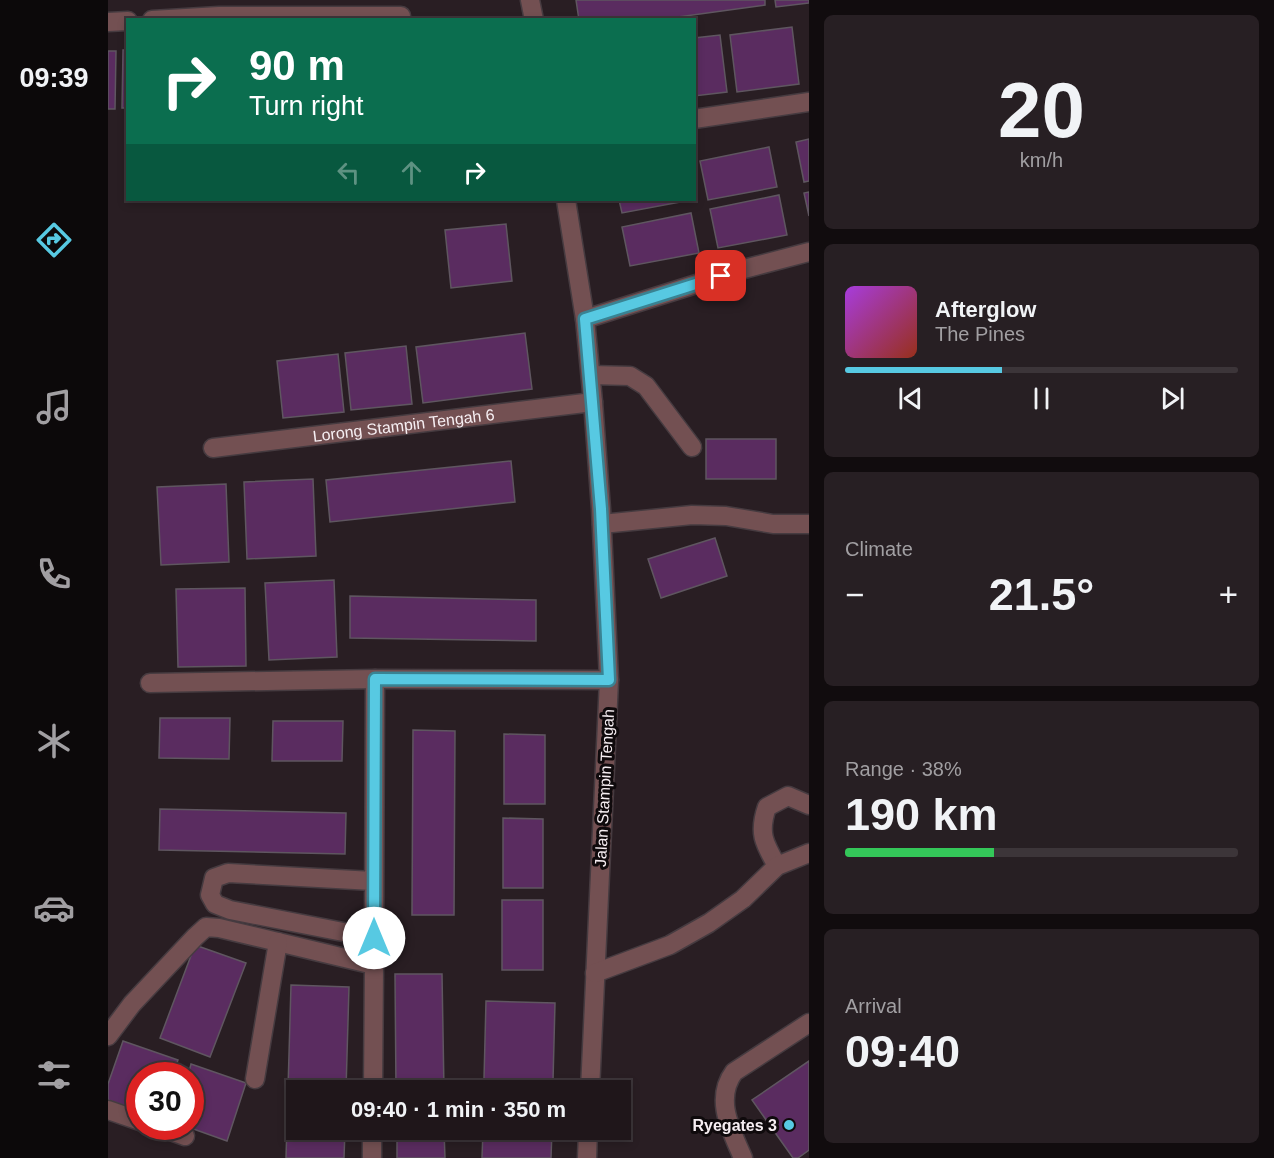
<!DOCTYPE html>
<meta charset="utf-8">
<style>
:root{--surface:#1f161a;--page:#271f23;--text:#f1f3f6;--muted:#a19fa2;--line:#3c3539;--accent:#57c9e2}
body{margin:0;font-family:Arial,sans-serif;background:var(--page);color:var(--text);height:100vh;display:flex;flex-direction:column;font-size:22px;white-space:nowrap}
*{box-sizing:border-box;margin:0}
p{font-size:20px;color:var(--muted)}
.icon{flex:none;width:33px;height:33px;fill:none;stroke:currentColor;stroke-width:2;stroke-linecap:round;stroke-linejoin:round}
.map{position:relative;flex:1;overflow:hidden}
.drawer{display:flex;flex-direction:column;gap:15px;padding:15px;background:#110c0e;width:465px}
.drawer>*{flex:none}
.banner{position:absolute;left:18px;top:18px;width:570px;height:183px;border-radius:0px;box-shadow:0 3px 9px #0003,0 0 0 2px var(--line);background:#0b6e4f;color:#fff;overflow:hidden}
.speed{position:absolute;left:18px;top:1062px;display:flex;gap:12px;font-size:30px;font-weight:700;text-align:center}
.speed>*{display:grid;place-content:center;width:78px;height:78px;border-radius:50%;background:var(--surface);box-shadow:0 3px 9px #0003,0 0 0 2px var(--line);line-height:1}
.speed .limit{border:9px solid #d22;background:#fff;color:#111}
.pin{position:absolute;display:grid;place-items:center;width:51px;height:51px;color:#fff;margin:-26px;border-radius:12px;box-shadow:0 3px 9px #0006}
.me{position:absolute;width:66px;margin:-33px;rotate:0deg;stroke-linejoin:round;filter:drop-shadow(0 0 4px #0008)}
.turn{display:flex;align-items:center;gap:21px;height:126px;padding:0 24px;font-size:27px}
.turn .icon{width:78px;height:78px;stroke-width:2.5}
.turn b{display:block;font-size:42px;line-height:51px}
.lanes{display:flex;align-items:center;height:57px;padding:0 24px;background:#0003;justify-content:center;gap:30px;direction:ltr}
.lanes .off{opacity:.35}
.big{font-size:45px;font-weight:700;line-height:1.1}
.drawer .widget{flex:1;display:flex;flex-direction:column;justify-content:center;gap:9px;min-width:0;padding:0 21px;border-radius:9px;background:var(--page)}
.drawer .dial{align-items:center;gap:0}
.dial b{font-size:78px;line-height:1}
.song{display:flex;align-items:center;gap:18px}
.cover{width:72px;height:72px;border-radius:9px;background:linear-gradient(135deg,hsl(280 70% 55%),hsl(10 70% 35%))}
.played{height:6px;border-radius:3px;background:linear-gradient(90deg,var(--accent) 40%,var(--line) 40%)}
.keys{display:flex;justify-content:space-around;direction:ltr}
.heat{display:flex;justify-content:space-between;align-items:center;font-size:33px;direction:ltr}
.charge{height:9px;border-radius:4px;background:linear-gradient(90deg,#34c759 38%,var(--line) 0)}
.trip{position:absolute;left:178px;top:1080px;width:345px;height:60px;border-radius:0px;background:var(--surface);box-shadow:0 3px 9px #0003,0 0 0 2px var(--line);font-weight:700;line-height:60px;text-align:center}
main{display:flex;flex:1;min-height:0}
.dock{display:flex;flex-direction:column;width:108px;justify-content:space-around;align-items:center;background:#0c090a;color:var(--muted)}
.dock .icon{width:42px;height:42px}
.dock .selected{color:var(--accent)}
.dock b{font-size:27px;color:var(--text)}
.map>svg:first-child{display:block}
.building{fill:#5a2c60;stroke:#5f5660;stroke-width:1.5}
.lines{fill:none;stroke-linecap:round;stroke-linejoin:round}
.minor-casing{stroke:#463b40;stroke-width:21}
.minor{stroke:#735052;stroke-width:18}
.route-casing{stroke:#398393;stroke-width:15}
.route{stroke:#57c9e2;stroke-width:10}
.poi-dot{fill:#57c9e2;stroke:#0f0a0c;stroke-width:2}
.labels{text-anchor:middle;stroke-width:6;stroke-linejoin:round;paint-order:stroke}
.street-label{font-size:16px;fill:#f6eef2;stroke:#0f0a0c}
.poi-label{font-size:16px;font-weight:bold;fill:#f6eef2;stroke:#0f0a0c;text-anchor:end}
</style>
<main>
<nav class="dock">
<b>09:39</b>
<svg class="icon selected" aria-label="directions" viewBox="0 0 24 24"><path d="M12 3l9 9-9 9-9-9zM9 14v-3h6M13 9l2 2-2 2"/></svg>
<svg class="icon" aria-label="music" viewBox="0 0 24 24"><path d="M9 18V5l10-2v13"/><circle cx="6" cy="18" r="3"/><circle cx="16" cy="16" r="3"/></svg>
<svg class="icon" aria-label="phone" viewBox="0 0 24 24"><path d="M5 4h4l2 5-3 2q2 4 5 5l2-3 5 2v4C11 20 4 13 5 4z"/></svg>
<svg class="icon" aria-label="climate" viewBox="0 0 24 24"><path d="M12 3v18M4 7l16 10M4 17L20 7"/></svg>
<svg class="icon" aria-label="car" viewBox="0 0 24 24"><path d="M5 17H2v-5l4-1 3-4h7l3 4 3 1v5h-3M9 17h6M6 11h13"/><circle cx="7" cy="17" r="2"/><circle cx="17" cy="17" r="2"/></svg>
<svg class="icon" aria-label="filters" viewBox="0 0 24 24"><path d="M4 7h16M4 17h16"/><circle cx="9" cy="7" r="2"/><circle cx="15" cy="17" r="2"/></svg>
</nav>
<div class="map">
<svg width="701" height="1158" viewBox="0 0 701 1158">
<rect width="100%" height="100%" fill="#291e23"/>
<g class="building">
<polygon points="468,0 657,0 657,5 548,20 471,20"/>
<polygon points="667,0 701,0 701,3 668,7"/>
<polygon points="684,27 691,84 629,92 622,35"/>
<polygon points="612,35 619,92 586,96 586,38"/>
<polygon points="15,50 20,50 20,108 14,108"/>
<polygon points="0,51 8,51 7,109 0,109"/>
<polygon points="701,139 701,181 696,182 688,142"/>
<polygon points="661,147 669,187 600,200 592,161"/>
<polygon points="701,192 701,216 696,193"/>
<polygon points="671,195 679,235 610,248 602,209"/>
<polygon points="511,200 583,200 514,213"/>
<polygon points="583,213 591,253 522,266 514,227"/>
<polygon points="398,224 404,281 343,288 337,230"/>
<polygon points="417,333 424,389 315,403 308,347"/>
<polygon points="298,346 304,404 243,410 237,353"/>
<polygon points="230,354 236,412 175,418 169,361"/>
<rect x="598" y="439" width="70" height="40"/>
<polygon points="403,461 407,502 222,522 218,480"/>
<polygon points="205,479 208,556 139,559 136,482"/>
<polygon points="118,484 121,562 53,565 49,487"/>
<polygon points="607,538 619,576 553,598 540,559"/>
<polygon points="226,580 229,657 161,660 157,583"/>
<polygon points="137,588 138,666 70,667 68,589"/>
<polygon points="242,596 428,600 428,641 242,638"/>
<polygon points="52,718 122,718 121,759 51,758"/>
<polygon points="165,721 235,721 234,761 164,761"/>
<polygon points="305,730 347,731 346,915 304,915"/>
<polygon points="396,734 437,735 437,804 396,804"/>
<polygon points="52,809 238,813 237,854 51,850"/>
<polygon points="395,818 435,819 435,888 395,888"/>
<rect x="394" y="900" width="41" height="70"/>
<polygon points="87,945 138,963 102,1057 52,1038"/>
<polygon points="287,974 334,974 336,1090 288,1090"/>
<polygon points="183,985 241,987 238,1090 189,1090 189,1130 237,1130 236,1158 178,1158"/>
<polygon points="378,1001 447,1003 445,1081 376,1079"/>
<polygon points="15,1041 70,1060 64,1076 32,1076 32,1111 0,1100 0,1084"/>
<polygon points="701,1061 701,1150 690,1158 685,1158 644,1100"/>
<polygon points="83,1064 138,1083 119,1141 77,1126 82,1126 82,1076 80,1076"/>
<polygon points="289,1130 336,1130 337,1158 289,1158"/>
<polygon points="375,1130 444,1130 443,1158 374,1158"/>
</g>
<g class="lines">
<defs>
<g id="minor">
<polyline points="422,0 426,20"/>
<polyline points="44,20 111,16 293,16"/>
<polyline points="0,22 20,21"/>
<polyline points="586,119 701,102"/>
<polyline points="458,200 477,319 485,402 493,509 501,680 482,1090"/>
<polyline points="477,319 636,269 701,252"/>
<polyline points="483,375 522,376 538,386 584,447"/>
<path id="s1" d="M105,448l380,-46"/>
<polyline points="494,524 584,515 618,516 665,524 701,524"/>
<polyline points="42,683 267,679 501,680"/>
<path d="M669,866c-13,-23 -19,-33 -10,-59l21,-11 21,9"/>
<polyline points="265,881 120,873 106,878 102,895 107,904 122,910 266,938 267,679"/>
<polyline points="487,973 562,945 601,923 635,899 669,866 701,853"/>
<polyline points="0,1036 24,1004 87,937 98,927 111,928 266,965 265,1090"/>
<polyline points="147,1079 170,942"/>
<polyline points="0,1110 32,1121"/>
<polyline points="49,1126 77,1136"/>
<polyline points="264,1158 264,1130"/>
<polyline points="479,1158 480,1130"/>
<path d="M635,1158c-12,-28 -29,-59 -9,-86l75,-49"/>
</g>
</defs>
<use href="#minor" class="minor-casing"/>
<use href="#minor" class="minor"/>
</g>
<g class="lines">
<defs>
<polyline id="route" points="266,938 267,679 501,680 493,509 477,319 613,276"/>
</defs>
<use href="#route" class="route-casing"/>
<use href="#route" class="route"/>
</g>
<circle class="poi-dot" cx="681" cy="1125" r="6"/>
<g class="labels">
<g class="street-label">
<text dy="6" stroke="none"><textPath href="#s1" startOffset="192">Lorong Stampin Tengah 6</textPath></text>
<text transform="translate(496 788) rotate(-87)" y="6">Jalan Stampin Tengah</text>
</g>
<g class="poi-label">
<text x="669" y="1131">Ryegates 3</text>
</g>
</g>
</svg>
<div class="speed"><div class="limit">30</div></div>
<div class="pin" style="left:613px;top:276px;background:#d93025"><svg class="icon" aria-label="arrive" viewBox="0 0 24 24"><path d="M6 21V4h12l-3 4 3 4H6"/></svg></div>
<svg class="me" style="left:266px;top:938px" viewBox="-20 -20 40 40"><circle r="19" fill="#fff"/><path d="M0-13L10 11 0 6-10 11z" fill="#57c9e2"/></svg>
<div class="trip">09:40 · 1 min · 350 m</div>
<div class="banner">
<div class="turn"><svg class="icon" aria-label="right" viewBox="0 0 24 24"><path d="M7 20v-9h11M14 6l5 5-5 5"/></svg><div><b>90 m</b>Turn right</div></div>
<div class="lanes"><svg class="icon off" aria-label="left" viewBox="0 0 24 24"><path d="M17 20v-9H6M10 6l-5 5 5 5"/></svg><svg class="icon off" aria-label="ahead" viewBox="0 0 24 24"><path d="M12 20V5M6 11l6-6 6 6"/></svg><svg class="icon" aria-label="right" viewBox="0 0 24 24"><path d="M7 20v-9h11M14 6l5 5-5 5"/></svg></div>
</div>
</div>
<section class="drawer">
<div class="widget dial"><b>20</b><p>km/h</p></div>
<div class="widget">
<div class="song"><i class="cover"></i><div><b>Afterglow</b><p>The Pines</p></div></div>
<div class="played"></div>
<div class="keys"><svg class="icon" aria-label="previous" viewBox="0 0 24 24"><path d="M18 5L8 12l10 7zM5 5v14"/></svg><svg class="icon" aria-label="pause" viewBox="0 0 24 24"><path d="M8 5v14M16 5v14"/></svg><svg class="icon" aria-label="next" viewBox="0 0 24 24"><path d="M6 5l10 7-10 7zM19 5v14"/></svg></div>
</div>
<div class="widget"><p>Climate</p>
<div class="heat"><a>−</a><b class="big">21.5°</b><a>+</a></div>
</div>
<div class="widget"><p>Range · 38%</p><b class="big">190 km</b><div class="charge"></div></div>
<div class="widget"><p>Arrival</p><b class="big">09:40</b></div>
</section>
</main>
